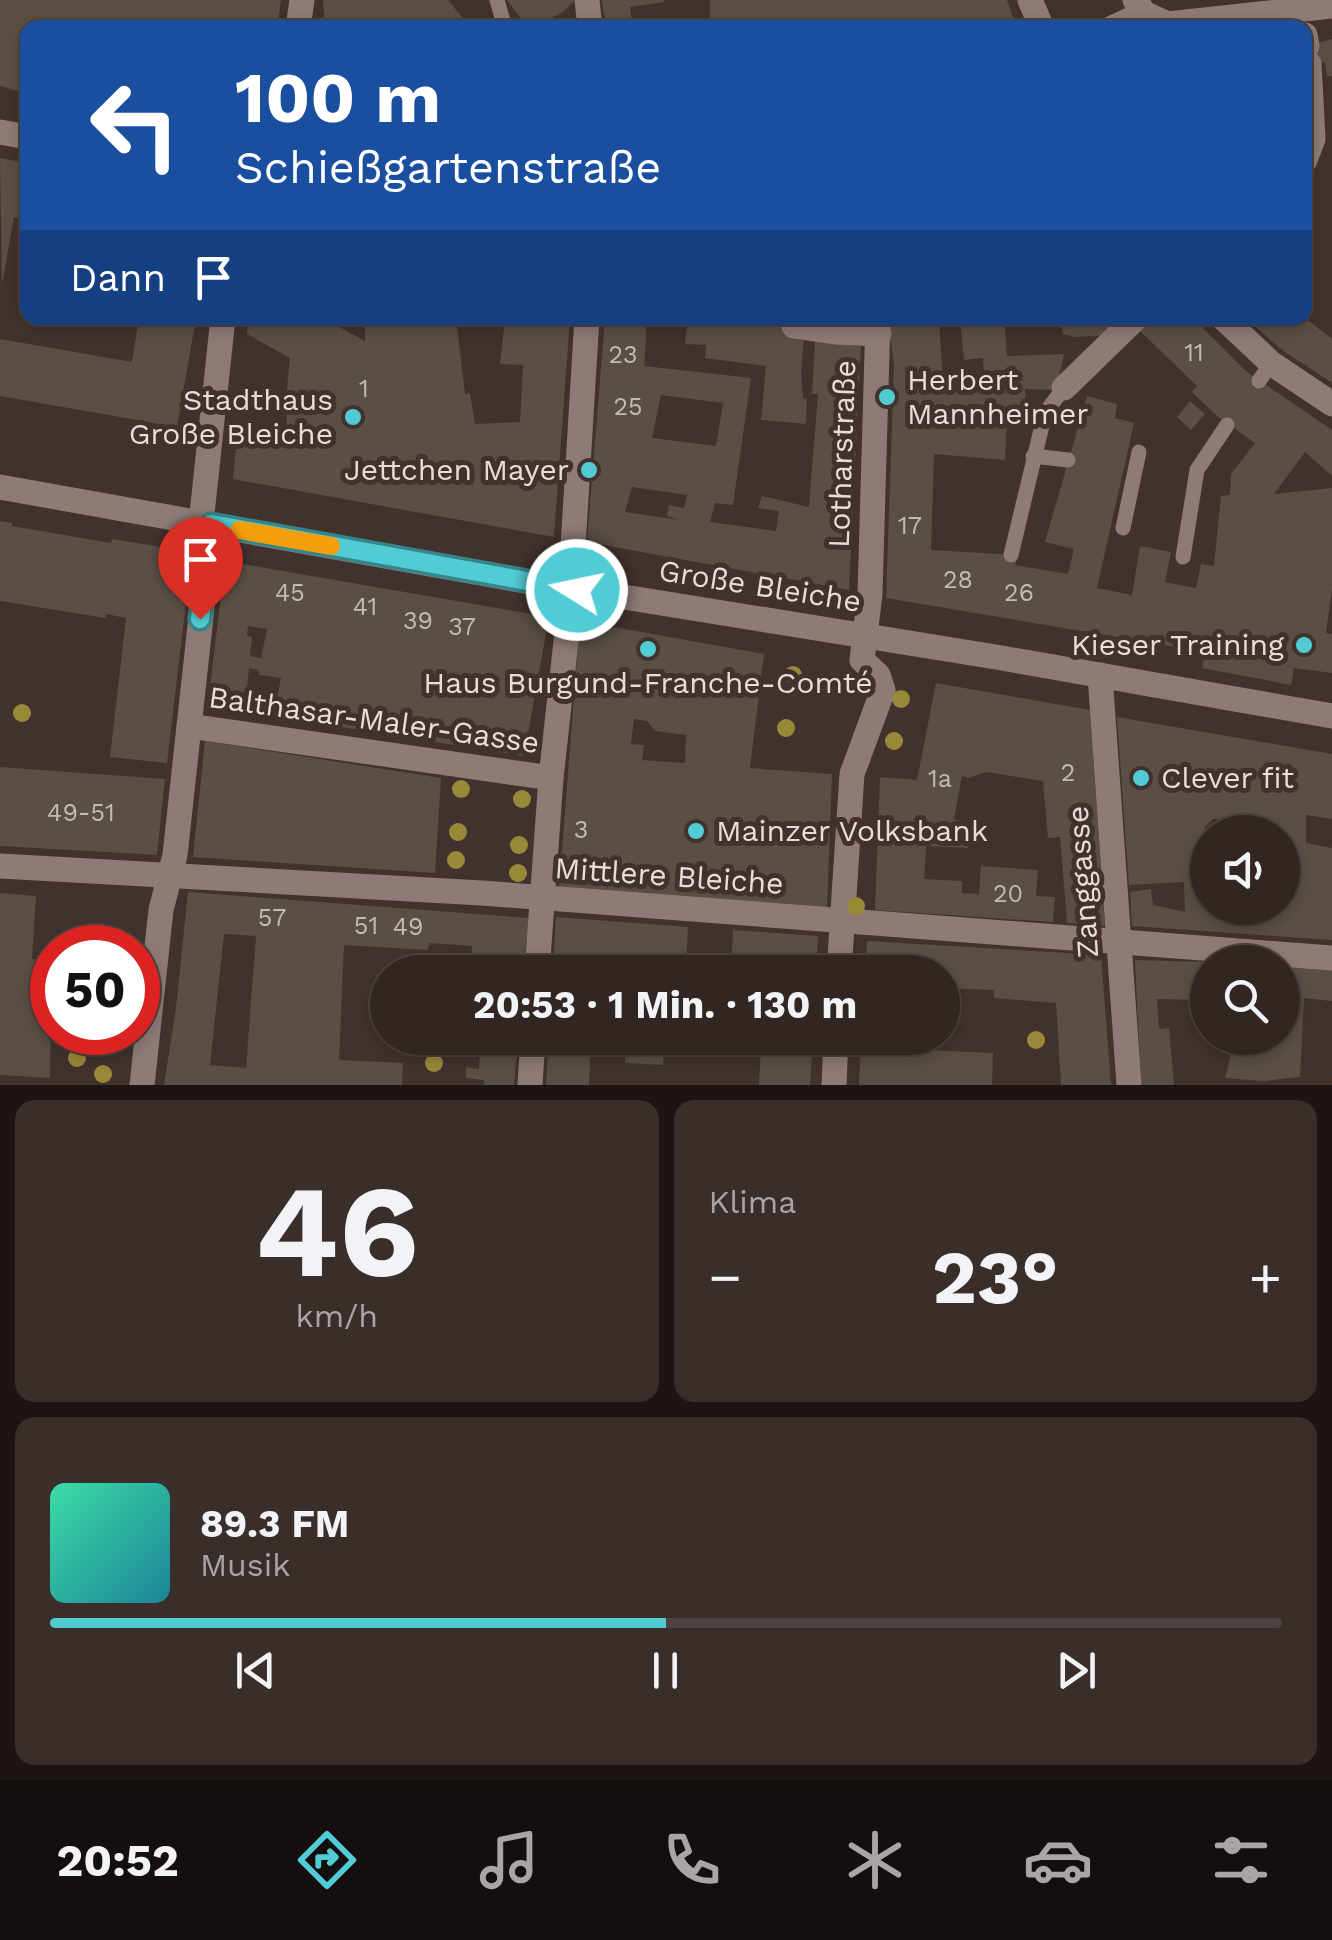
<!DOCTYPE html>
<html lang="de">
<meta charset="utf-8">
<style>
:root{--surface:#322622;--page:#3a2e2a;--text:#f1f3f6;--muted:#a8a5a5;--line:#4d4340;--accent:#51ccd4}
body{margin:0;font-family:"Work Sans",sans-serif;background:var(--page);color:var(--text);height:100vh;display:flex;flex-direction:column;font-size:38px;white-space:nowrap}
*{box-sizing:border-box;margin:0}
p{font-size:32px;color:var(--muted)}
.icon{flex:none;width:55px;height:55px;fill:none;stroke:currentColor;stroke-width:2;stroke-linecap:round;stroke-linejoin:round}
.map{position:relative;height:1085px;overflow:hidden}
.panel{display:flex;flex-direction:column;gap:15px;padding:15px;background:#1c1513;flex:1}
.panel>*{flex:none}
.guide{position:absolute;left:20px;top:20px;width:1292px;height:305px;border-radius:20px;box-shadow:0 5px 15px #0003,0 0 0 2px var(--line);background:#1a4fa0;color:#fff;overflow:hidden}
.fabs{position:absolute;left:1190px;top:815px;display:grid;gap:20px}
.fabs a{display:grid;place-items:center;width:110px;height:110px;border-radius:50%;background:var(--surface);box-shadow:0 5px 15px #0003,0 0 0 2px var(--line);font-size:50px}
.speed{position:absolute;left:30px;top:925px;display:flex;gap:20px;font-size:50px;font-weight:700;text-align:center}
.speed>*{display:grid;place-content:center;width:130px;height:130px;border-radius:50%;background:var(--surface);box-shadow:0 5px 15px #0003,0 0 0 2px var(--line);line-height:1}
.speed .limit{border:15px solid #d22;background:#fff;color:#111}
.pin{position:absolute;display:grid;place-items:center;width:85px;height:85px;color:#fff;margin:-102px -42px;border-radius:50% 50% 50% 0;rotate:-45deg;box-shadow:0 0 10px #0007}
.pin .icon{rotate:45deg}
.me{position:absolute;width:110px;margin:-55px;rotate:280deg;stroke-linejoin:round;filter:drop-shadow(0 0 8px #0008)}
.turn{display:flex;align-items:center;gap:35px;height:210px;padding:0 50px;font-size:45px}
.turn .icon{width:130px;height:130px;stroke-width:2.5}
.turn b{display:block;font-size:70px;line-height:85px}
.then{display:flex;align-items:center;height:95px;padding:0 50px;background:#0003;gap:20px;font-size:38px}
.big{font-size:75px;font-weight:700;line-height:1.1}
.panel .card{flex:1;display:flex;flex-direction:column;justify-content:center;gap:15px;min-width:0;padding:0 35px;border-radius:20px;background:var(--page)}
.panel .dial{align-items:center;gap:0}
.dial b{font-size:130px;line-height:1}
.song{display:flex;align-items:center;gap:30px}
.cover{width:120px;height:120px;border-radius:15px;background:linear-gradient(135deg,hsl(160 70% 55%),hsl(190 70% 35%))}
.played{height:10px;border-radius:5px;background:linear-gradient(90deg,var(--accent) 50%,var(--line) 50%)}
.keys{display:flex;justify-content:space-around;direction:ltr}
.heat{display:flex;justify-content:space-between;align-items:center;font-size:55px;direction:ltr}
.panel .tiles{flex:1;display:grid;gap:15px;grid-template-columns:1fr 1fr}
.card:last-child{grid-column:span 2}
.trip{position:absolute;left:370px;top:955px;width:590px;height:100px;border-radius:50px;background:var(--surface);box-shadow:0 5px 15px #0003,0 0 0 2px var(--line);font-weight:700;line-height:100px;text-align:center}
.tabs{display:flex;height:160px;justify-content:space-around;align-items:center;background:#140f0e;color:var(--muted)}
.tabs .icon{width:70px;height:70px}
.tabs .on{color:var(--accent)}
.tabs b{font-size:45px;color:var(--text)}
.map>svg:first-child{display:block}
.building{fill:#5a4f43;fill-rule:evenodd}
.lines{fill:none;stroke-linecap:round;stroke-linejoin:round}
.path{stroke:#90827e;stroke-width:5;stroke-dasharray:8 5;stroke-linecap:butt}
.lane{stroke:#8e7b76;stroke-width:15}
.street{stroke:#8e7b76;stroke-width:25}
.secondary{stroke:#8e7b76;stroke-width:25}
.tree{fill:#9a8839}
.route-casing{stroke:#35858a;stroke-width:25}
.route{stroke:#51ccd4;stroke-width:18}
.slow{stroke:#f59e0b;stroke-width:18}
.poi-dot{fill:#51ccd4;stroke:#42322e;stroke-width:4}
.labels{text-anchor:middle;stroke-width:10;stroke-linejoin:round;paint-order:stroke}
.number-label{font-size:25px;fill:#c4bab4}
.poi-label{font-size:30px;fill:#e8ddda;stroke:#42322e;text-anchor:start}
.street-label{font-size:30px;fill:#e8ddda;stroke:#42322e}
</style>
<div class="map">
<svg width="1332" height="1085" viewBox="0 0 1332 1085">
<rect width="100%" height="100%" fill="#42322e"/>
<g class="building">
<polygon points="0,0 281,0 277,28 28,28 28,94 0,86"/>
<polygon points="323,0 448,0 471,28 325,28"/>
<polygon points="507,0 575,0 563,12 539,24 522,20"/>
<polygon points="602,0 664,0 664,2 630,7 633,28 606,28"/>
<polygon points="710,0 1007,0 1017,28 709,28"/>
<polygon points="666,21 691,22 692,28 658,28"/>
<polygon points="1332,39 1332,76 1327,77 1325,62 1305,65 1305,46"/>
<polygon points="0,158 28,163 28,220 14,217 2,284"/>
<polygon points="139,318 196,318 177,427 0,396 0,339 132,362"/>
<polygon points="248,318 323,318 365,341 365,318 456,318 465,394 470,393 475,424 520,422 523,365 500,364 505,318 570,318 554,537 233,479 237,436 287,436 286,399 290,358 247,334"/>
<path d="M605,318h42l-3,48 107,12 -18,127 -18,-2 -5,19 66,9 3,-20 -21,-3 4,-12 47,11 9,-113h-6l3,-55 46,7 -12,244 -262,-48zM661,395l62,8 -7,43 -64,-8zM632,487l55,8 -3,13 -15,-3 -2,11 12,4 -54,-8z"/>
<polygon points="652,318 795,318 804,337 801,372 803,398 807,399 806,424 761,420 766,366 705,358 706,345 685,344 687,326"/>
<polygon points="888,318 939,318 943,387 985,383 983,358 964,360 960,318 1004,318 1007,356 1064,354 1056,390 1025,389 1026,410 1007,412 1005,460 934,454 931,550 1018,555 1015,565 1068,574 1074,549 1045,542 1087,396 1117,404 1115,418 1134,423 1097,588 1132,595 1140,546 1171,552 1165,582 1196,588 1201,564 1214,566 1221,496 1230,495 1231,474 1255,443 1217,416 1192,392 1197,386 1138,329 1149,318 1193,318 1246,371 1332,430 1332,476 1305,452 1274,494 1332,488 1332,589 1326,633 1332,634 1332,673 1294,668 1291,685 1202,668 1205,652 886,598 894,366"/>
<polygon points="1061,318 1126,318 1099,336 1075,337 1063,334"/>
<polygon points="1245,318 1305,318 1332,339 1332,383 1282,350"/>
<polygon points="1190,401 1205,414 1191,430 1177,417"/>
<polygon points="0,521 12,523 12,526 111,543 112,539 192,552 167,763 110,757 126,618 106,614 106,618 0,601"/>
<path d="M231,562l318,55 -25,139 -316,-50 16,-137zM248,626l19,3 -6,29 -11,-2 2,-19 -5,-1zM249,668l10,2v5l22,3 -3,16 -31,-6z"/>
<path d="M580,621l184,33 -14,114 82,6 -5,134 -268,-20zM634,719l13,2 8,10 31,4 -1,28 -43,-3 2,-15 -13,-1z"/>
<polygon points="936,683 1090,710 1105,926 1067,923 1060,837 1048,838 1043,781 986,772 969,778 962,776 954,819 973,825 968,848 926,846 924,879 962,881 962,893 979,894 981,866 1038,870 1036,896 1055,897 1053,922 875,910 880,777 917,780"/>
<path d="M1117,717l215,37v65l-26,-4v28l26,5v92l-200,-14 -2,-34 21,-3 2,16 32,7 -1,-30 -55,3zM1213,819h20l9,9v4h40v76h-74l-3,-81z"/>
<polygon points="205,741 441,778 435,873 193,857"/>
<polygon points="0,767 165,779 157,855 0,846"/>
<path d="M188,892l341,26 -6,54h-52l1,-26 -43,-3 -1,7 -84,-5 -5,115 64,3 -1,22h-238l12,-77zM224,934l32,2 -10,132 -36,-3z"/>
<polygon points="0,893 36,896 32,959 52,960 50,1078 0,1075"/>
<polygon points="556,917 688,927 686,965 643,963 643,972 612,972 613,954 590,953 589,972 553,972"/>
<polygon points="733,930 818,936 816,972 731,968"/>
<polygon points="867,941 1101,955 1111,1085 1061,1085 1056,1003 994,998 994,990 942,988 942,972 865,972"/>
<rect x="406" y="957" width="19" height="15"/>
<polygon points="1135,960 1208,962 1208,1000 1157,999 1159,1029 1169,1028 1174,1085 1141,1085"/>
<polygon points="1282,966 1332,970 1332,1001 1304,998 1300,1077 1264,1081 1225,1078 1235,1038 1282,1038"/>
<polygon points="481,1038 518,1038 514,1085 484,1085 484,1080 466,1078 466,1067 479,1069"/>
<polygon points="549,1038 591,1038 589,1085 546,1085"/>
<polygon points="626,1038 664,1038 663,1065 625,1063"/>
<polygon points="774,1038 813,1038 810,1085 759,1085 761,1044 774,1046"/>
<polygon points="861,1038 903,1038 902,1049 993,1053 992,1085 859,1085"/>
</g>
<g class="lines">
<polyline class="path" points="826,595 846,600"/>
<g class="lane">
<polyline points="497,0 505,28"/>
<polyline points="1259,381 1271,363"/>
<polyline points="1033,456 1068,460"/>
<polyline points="1123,528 1139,452"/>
<polyline points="1011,555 1045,413 1064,388"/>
<polyline points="1183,557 1197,470 1227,425"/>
</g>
<g class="street">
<polyline points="587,0 590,28"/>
<polyline points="1030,0 1042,28"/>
<polyline points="1135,0 1144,13 1168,24 1332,6"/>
<polyline points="298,28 302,0"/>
<polyline points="1112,28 1144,13"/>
<polyline points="1305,35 1307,46"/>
<polyline points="0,132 28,137"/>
<polyline points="1305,160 1313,139 1309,64"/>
<polyline points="1223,318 1271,363 1332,404"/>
<polyline points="794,326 835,332 879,334"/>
<polyline points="1064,388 1136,318"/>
<polyline points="201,523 223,318"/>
<polyline points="1100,675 1129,1085"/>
<polyline points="189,726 551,778"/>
<polyline points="0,866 482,893 1332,958"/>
<polyline points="537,972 551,778 569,614 577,590 573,547 587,318"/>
<polyline points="839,972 852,774 883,690 878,675 862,660 870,594 878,318"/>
<polyline points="142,1085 161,910 175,855 211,525"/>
<polyline points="530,1085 533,1038"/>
<polyline points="834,1085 836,1038"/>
</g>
<polyline class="secondary" points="0,487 525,581 996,657 1332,716"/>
</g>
<g class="tree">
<circle cx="793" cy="675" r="9"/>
<circle cx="901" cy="699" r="9"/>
<circle cx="22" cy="713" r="9"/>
<circle cx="786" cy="728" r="9"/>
<circle cx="894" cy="741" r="9"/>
<circle cx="461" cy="789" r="9"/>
<circle cx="522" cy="799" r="9"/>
<circle cx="458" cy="832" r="9"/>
<circle cx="519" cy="845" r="9"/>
<circle cx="456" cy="860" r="9"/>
<circle cx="518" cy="873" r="9"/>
<circle cx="856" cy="906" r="9"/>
<circle cx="1036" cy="1040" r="9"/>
<circle cx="91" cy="1045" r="9"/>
<circle cx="77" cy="1058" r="9"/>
<circle cx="434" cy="1063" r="9"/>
<circle cx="103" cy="1074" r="9"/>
</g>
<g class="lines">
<defs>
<polyline id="route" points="200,619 211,524 577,590"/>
</defs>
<use href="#route" class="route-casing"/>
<use href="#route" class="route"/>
<polyline class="slow" points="239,530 331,546"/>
</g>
<g class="poi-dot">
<circle cx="887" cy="397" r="10"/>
<circle cx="353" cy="417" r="10"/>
<circle cx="589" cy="470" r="10"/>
<circle cx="1304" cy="645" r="10"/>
<circle cx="648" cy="649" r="10"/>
<circle cx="1141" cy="778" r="10"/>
<circle cx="696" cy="831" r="10"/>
</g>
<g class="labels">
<g class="number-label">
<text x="1194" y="361">11</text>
<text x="623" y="363">23</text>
<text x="364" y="397">1</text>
<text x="628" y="415">25</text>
<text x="910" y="534">17</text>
<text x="958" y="588">28</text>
<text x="290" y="601">45</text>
<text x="1019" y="601">26</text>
<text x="365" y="615">41</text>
<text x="418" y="629">39</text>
<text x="462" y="635">37</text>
<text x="1068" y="781">2</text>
<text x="940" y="787">1a</text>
<text x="81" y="821">49-51</text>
<text x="581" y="838">3</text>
<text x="1008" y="902">20</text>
<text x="272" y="926">57</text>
<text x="366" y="934">51</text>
<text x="408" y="935">49</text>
</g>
<g class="poi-label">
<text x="907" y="390">Herbert<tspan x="907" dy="34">Mannheimer</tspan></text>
<text x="333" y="410" text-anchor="end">Stadthaus<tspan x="333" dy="34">Große Bleiche</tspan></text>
<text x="569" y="480" text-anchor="end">Jettchen Mayer</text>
<text x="1284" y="655" text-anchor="end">Kieser Training</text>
<text x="648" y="693" text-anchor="middle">Haus Burgund-Franche-Comté</text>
<text x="1161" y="788">Clever fit</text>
<text x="716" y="841">Mainzer Volksbank</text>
</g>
<g class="street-label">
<text transform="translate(842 454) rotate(-88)" y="10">Lotharstraße</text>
<text transform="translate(760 586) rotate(9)" y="10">Große Bleiche</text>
<text transform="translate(374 720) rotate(8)" y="10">Balthasar-Maler-Gasse</text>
<text transform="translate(669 876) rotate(4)" y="10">Mittlere Bleiche</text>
<text transform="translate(1083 882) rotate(-94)" y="10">Zanggasse</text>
</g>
</g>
</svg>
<div class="fabs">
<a><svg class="icon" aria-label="sound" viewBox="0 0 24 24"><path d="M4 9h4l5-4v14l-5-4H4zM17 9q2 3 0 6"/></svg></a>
<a><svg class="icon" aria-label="search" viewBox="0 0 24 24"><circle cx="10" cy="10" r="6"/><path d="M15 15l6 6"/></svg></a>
</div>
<div class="speed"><div class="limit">50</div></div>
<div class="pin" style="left:200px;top:619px;background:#d93025"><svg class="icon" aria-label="arrive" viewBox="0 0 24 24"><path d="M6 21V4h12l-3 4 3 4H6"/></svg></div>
<svg class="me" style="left:577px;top:590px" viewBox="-20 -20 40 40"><circle r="17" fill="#51ccd4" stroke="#fff" stroke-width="3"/><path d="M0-11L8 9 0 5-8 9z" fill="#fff"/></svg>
<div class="trip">20:53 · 1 Min. · 130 m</div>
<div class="guide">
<div class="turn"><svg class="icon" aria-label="left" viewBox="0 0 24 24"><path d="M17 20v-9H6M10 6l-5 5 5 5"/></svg><div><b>100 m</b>Schießgartenstraße</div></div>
<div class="then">Dann<svg class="icon" aria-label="arrive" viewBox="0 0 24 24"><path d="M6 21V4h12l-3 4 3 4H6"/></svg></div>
</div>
</div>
<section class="panel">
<div class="tiles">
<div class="card dial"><b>46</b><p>km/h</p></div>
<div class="card"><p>Klima</p>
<div class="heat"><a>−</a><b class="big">23°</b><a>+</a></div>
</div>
<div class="card">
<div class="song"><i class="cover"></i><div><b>89.3 FM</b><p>Musik</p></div></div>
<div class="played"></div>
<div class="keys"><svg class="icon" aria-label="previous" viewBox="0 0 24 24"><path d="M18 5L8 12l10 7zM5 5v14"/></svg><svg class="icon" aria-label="pause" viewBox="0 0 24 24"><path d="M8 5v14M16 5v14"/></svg><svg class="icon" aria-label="next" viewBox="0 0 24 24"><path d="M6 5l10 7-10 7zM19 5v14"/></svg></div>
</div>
</div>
</section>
<nav class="tabs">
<b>20:52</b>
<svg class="icon on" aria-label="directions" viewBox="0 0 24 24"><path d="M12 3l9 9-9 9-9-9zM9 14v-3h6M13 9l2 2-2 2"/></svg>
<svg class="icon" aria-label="music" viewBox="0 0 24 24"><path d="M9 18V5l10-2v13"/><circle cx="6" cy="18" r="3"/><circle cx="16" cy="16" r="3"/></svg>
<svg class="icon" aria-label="phone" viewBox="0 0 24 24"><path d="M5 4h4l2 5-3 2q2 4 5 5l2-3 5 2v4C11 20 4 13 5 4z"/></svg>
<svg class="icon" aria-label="climate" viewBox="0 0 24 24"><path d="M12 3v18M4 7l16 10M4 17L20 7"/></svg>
<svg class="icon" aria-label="car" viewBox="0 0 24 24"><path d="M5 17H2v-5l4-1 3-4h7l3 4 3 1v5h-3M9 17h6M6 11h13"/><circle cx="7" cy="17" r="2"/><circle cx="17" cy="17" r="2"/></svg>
<svg class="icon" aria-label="filters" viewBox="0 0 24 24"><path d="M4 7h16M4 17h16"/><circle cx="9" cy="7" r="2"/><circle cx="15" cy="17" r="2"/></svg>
</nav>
